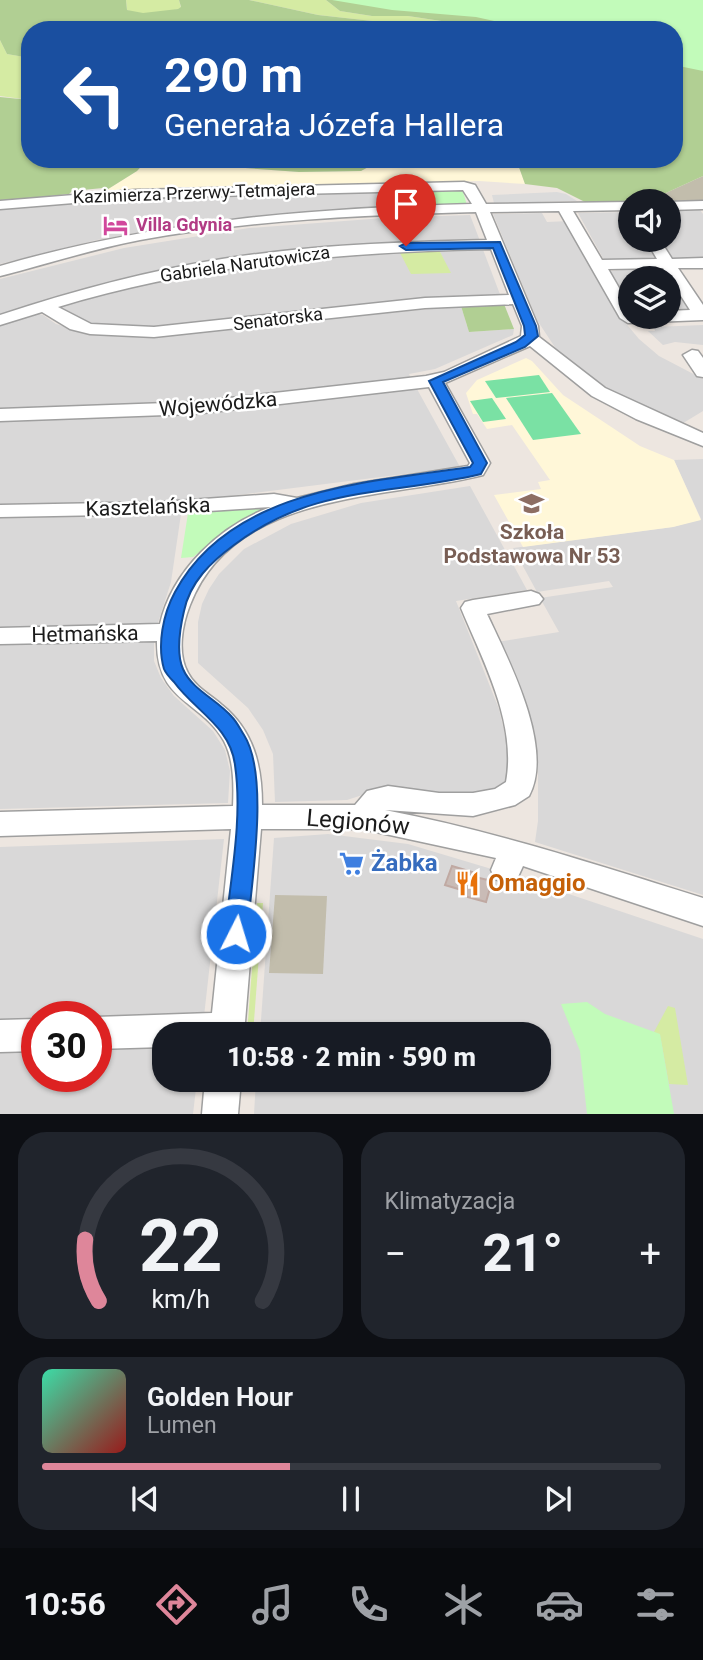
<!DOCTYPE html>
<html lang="pl">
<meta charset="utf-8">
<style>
:root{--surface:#171b24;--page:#20242c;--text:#f1f3f6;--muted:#9ea1a6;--line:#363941;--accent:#de869a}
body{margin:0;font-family:Roboto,sans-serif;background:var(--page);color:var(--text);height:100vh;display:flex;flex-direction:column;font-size:26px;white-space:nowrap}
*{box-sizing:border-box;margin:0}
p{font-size:23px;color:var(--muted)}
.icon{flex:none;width:38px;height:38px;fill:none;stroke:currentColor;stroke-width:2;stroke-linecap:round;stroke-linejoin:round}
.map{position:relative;height:1114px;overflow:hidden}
.sheet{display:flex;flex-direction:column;gap:18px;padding:18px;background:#0d0f14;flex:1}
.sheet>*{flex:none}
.banner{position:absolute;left:21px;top:21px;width:662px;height:147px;border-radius:28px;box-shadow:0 2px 5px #0004;background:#1a4fa0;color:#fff;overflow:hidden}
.fabs{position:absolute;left:618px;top:189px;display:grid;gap:14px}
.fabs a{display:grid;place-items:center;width:63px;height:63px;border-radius:50%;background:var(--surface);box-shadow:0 2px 5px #0004;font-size:35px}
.speed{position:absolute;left:21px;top:1001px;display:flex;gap:14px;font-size:35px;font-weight:700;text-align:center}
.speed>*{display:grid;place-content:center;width:91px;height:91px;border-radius:50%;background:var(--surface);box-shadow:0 2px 5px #0004;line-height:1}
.speed .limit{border:10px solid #d22;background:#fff;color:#111}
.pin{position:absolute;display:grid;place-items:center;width:60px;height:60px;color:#fff;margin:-72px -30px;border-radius:50% 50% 50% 0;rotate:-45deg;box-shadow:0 0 7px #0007}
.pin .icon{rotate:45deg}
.me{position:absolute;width:77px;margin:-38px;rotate:5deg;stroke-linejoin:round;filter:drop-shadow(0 0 5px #0008)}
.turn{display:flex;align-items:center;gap:24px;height:147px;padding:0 28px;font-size:32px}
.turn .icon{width:91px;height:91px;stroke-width:2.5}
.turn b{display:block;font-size:49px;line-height:60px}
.big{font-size:52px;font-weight:800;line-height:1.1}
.sheet .widget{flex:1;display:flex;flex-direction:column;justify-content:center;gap:10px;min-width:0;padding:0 24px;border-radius:28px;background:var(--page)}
.sheet .dial{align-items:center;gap:0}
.dial svg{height:182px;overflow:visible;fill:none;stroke:var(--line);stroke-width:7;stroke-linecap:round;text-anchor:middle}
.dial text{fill:var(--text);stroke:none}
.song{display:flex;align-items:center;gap:21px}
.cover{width:84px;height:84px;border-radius:10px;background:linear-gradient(135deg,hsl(160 70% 55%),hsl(0 70% 35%))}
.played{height:7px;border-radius:4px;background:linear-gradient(90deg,var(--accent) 40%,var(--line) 40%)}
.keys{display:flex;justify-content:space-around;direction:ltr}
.heat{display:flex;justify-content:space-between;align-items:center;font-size:38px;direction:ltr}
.sheet .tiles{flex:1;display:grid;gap:18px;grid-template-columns:1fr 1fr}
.widget:last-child{grid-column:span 2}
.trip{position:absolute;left:152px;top:1022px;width:399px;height:70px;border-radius:28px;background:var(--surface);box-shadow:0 2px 5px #0004;font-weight:800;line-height:70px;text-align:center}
.tabs{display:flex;height:112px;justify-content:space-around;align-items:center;background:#090b0e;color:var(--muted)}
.tabs .icon{width:49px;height:49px}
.tabs .selected{color:var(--accent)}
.tabs b{font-size:32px;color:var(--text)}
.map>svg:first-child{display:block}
.residential{fill:#d9d8d8;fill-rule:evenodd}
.education{fill:#fff7d8}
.construction{fill:#c2bdac}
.grass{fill:#d5eba3}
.forest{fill:#b1cf93}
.park{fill:#c2fbba}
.pitch{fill:#7ae1a4}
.parking{fill:#dbdbdb}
.building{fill:#c9bbb6;stroke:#c0a9a2;stroke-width:2}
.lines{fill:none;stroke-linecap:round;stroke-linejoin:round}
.minor-casing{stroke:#9f9f9f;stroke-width:3}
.minor{fill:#fff;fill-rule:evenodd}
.route{fill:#1a73e8;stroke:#114b97;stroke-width:2}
.labels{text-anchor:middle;stroke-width:5;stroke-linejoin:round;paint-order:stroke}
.far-street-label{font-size:18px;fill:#1b1b1b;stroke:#fff}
.far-hotel-label{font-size:18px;font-weight:bold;fill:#b23c85;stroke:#fff;text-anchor:start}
.street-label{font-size:21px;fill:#1b1b1b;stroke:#fff}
.education-label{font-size:21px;font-weight:bold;fill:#785e54;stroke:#fff}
.near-street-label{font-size:24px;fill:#1b1b1b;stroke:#fff}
.near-shop-label{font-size:24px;font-weight:bold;fill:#366cbe;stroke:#fff;text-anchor:start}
.near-food-label{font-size:24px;font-weight:bold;fill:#c56008;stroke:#fff;text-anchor:start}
</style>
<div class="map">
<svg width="703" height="1114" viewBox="0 0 703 1114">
<rect width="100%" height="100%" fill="#ede6e0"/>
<g class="residential">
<polygon points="377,190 381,206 186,224 97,240 0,264 0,208 96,199"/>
<polygon points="700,210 703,214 703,259 671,259 658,240 668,240 669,211"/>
<polygon points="630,212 630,240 647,241 659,259 604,260 578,213"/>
<polygon points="542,213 547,222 569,221 624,321 639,339 659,356 703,379 703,411 680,425 607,390 560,355 537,320 493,214"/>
<polygon points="470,215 480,241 264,255 0,315 0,279 124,248 249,228 384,218"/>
<polygon points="482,247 501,297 156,329 83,323 55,306 202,269 398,249 450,273 438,248"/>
<polygon points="660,267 665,269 691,310 689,313 669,313 668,278 630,278 630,308 609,271"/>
<polygon points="461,306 469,332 514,329 513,335 435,369 409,374 412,380 197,404 0,411 0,323 34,313 43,315 56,324 91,334 145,336"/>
<polygon points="703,325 703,345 675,342 663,345 648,331 655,331 654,327"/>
<polygon points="417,389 460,467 182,502 0,506 0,421 181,415"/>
<polygon points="703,459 703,895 535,842 538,821 538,771 531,739 497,642 559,632 540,598 613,587 609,581 537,592 513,548 673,527 701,519 674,460"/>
<polygon points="470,486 527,590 456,601 499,709 510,756 509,780 499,791 467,797 381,789 347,800 275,802 273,754 263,730 248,708 198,663 198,622 202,604 209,589 219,574 244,549 291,524 361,503"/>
<polygon points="181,514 171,582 157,626 0,630 0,518"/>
<polygon points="154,642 154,661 161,678 174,696 213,731 225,750 230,771 228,803 0,809 0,645"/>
<polygon points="328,834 408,844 518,877 703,939 703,1114 254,1114 256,1080 539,1080 539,1034 260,1034 274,838"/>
<path d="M224,839l-22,195h-38v46h33l-4,34h-193v-267zM37,1017h59v59h-59z"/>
</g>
<g class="education">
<polygon points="148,159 220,159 231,167 299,172 361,171 383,159 516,159 525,184 479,181 105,191 137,171"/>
<polygon points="526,358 532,361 563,395 640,446 674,460 701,520 673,527 523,547 494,495 541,489 538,482 550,480 512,425 487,429 477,414 473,414 466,393 477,380"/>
</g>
<g class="construction">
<polygon points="703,176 703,201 675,202 657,197"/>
<polygon points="275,895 327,896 323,974 269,973"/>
</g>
<g class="grass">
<path d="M126,0h53l2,8c-16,6 -38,8 -54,2z"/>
<polygon points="249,0 326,0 340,11 372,16 408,16 501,30 454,30 318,15"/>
<polygon points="0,40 7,54 30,58 30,100 0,96"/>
<polygon points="438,248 451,273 411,274 398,249"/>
<polygon points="257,903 263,903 253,1034 247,1034"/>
<polygon points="668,1006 675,1008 688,1085 669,1084 660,1035 654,1032"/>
</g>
<g class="forest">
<polygon points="0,0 126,0 127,10 143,13 178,9 181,7 179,0 249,0 318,15 454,30 30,30 30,58 7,54 0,40"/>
<polygon points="326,0 703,0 703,176 657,197 655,201 587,203 557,188 525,184 516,159 674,159 674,30 501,30 408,16 372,16 340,11"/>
<polygon points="0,97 30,100 30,159 148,159 137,171 105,191 103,188 72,191 69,194 0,201"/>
<polygon points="220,159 383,159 361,171 299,172 231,167"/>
<polygon points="504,304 514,329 469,332 461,306"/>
</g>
<g class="park">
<polygon points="332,0 703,0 703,71 674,65 674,30 534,30 476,17 392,10"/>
<polygon points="457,189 463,192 467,205 402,207 397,192"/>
<polygon points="267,507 267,511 227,531 193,557 181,558 188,513"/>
<polygon points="587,1002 605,1014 660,1034 674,1114 587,1114 580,1051 561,1004"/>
</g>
<g class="pitch">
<polygon points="539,375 550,392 496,398 485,381"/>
<polygon points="552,393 581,434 533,440 506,398"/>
<polygon points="492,398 506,419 483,422 470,401"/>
</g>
<polygon class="parking" points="557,192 566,194 577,201 494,203 492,195"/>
<polygon class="building" points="452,866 472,872 471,876 492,881 486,902 464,896 465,891 445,885"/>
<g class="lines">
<defs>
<g id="minor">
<path d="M464,182l11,3 11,19 144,-2v8l-57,1 29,49 55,-1 -11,-19h14l12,19 31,-1v10h-25l25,37v15l-75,3 -8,-5 -61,-107 -69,1 48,114 1,11 66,51 98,45v13l-67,-27 -44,-23 -62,-50 -85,37 45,80 -7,12c-98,25 -249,15 -293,130 -8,20 -13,48 -2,68 7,14 23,22 34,32 32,26 40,61 40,100h93l12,-14 21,-5 51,7h34l22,-4 11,-7c11,-59 -23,-121 -45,-174l4,-6 8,-2 58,-9 8,3 4,5 -4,5 -52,10c21,45 68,134 42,182l-14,9 -42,11 -88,-6c109,21 212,55 318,88v28l-180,-60 -6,13 -11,4 -11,-4 -4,-9 5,-12 -134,-29h-101l-17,205h-80v13l-68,2v-32l116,-4 19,-184 -231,7v-24l233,-6c1,-21 1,-46 -9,-65 -23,-41 -68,-39 -67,-100l-157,3v-16l160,-4c12,-53 60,-99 111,-117l-109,7 -162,3v-12l162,-3 112,-8 23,4 57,-14 114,-18 2,-3 -41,-76 -235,27 -194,7v-12l194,-7 232,-26 18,-4 77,-36 1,-10 -9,-22 -88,4 -271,29 -64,-3 -20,-5 -28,-17 -42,13v-10c73,-24 146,-44 222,-56 88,-14 177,-17 265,-19l-11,-28c-112,3 -226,8 -336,28 -47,9 -93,24 -140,36v-10c154,-45 312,-58 472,-62l-9,-14 -328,8 -135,11v-8l135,-11zM491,249l18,46 -84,3 -271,29 -63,-3 -33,-17c142,-43 285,-55 433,-58zM663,268l27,42 -22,1v6h-38v-10l-22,-38z"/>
<polygon points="703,201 703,209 668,210 668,202"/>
<polygon points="692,350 698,351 703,358 703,377 697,376 683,355"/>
<polygon points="37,1019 37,1051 0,1052 0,1020"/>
<polygon points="205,1080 241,1080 238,1114 202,1114"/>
</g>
</defs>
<use href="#minor" class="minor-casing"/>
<use href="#minor" class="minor"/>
</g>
<path class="route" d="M500,242l36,84 2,10 -13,11 -82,35 44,81 -6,11c-91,22 -166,10 -247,71 -23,17 -44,37 -50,66 -4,17 -8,42 -1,58 9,21 35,31 49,48 5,5 8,12 12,18 26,41 7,150 3,199l-3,7 -8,3 -8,-3 -3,-7c5,-54 18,-114 10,-169 -5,-39 -40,-54 -61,-83 -3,-3 -8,-8 -10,-13 -7,-24 -1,-55 11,-77 55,-103 193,-110 295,-125l3,-4 -44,-82 87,-39 9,-7 -1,-9 -31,-78 -87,2 -6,-4 6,-3z"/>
<defs>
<symbol id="hotel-bare" viewBox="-9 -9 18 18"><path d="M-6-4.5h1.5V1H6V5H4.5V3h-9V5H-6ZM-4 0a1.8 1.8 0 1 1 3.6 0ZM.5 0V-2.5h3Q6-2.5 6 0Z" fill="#d1479c" stroke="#fff" stroke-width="2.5" paint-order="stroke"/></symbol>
<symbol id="school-bare" viewBox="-9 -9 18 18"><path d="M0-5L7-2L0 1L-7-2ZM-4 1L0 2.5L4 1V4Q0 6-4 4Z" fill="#8d6e63" stroke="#fff" stroke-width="2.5" paint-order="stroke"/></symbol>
<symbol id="supermarket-bare" viewBox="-9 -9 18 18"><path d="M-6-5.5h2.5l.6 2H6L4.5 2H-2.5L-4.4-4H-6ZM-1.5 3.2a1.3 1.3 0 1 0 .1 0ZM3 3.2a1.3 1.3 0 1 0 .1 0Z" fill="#3f7fe0" stroke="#fff" stroke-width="2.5" paint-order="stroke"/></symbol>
<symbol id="restaurant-bare" viewBox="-9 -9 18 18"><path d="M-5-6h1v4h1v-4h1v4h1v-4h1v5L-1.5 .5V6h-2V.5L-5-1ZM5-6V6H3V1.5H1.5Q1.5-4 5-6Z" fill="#e8710a" stroke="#fff" stroke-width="2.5" paint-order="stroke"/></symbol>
</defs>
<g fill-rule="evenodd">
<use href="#hotel-bare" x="98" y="208" width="35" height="35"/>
<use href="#school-bare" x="514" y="486" width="35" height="35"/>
<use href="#supermarket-bare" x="334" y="846" width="35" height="35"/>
<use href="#restaurant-bare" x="450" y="866" width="35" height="35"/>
</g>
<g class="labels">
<g class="far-street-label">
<text transform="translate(194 193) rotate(-2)" y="6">Kazimierza Przerwy-Tetmajera</text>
<text transform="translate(245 264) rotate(-8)" y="6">Gabriela Narutowicza</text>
<text transform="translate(278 319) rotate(-7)" y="6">Senatorska</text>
</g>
<g class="far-hotel-label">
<text x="136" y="231">Villa Gdynia</text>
</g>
<g class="street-label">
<text transform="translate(218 404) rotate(-5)" y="7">Wojewódzka</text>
<text transform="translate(148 507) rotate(-2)" y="7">Kasztelańska</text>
<text transform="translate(85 634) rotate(-1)" y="7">Hetmańska</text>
</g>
<g class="education-label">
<text x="532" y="539">Szkoła<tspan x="532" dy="24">Podstawowa Nr 53</tspan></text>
</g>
<g class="near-street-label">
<text transform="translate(358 822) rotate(5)" y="8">Legionów</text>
</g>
<g class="near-shop-label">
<text x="371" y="871">Żabka</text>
</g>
<g class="near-food-label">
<text x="488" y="891">Omaggio</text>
</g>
</g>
</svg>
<div class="fabs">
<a><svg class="icon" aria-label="sound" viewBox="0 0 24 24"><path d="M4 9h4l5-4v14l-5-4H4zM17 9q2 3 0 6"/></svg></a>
<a><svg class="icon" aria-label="layers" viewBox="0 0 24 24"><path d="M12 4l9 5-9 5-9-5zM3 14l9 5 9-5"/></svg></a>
</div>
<div class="speed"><div class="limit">30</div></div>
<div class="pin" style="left:406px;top:246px;background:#d93025"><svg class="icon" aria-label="arrive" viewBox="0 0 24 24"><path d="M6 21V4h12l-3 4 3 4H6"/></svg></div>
<svg class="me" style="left:236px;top:934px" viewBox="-20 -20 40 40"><circle r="17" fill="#1a73e8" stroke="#fff" stroke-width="3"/><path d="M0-11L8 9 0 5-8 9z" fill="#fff"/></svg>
<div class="trip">10:58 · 2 min · 590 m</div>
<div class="banner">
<div class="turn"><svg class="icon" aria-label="left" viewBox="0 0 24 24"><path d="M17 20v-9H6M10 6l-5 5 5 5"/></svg><div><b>290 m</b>Generała Józefa Hallera</div></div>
</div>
</div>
<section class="sheet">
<div class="tiles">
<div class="widget dial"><svg viewBox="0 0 100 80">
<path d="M14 69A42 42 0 1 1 86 69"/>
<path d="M14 69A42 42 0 0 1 8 42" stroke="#de869a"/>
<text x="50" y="56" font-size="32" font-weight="700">22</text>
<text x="50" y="72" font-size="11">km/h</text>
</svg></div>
<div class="widget"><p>Klimatyzacja</p>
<div class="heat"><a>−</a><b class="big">21°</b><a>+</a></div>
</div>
<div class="widget">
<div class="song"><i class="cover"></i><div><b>Golden Hour</b><p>Lumen</p></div></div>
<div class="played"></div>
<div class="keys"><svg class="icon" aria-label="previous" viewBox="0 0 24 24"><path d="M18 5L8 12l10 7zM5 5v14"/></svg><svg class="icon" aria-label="pause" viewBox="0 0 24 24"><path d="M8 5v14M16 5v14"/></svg><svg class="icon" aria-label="next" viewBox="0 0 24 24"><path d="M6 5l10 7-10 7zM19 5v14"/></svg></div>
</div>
</div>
</section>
<nav class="tabs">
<b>10:56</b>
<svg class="icon selected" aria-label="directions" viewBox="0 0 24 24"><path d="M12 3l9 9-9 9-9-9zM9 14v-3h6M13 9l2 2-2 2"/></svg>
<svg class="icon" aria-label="music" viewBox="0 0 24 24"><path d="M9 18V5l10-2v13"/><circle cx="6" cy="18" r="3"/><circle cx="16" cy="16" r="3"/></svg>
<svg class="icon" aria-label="phone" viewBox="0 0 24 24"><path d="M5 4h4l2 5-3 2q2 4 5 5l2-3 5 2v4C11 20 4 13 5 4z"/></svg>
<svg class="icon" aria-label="climate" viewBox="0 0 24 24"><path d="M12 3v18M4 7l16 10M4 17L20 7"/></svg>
<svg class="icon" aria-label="car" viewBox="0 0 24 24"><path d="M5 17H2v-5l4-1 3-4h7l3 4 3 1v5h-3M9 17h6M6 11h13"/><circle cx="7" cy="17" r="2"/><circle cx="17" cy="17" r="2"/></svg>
<svg class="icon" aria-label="filters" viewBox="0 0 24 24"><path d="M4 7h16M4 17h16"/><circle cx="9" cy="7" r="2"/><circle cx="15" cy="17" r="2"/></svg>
</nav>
